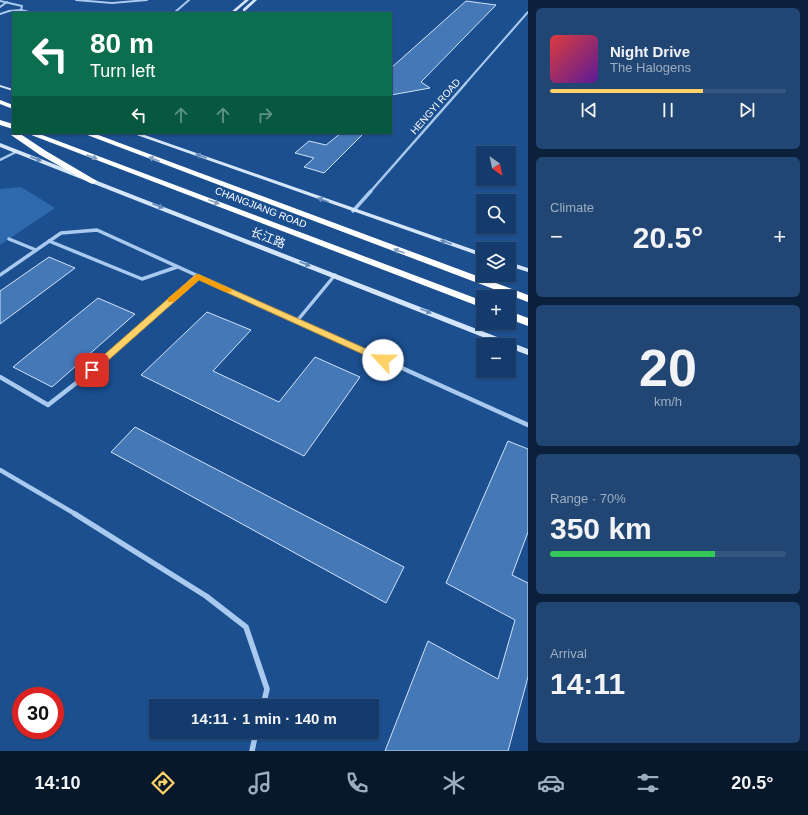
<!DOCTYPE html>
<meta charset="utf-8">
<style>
:root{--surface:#143b6b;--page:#214673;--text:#f1f3f6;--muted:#9dadc1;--line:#33557e;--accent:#ffd166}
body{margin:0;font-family:Arial,"Noto Sans SC",sans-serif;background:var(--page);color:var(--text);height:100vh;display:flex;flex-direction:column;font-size:15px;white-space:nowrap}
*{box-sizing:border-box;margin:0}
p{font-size:13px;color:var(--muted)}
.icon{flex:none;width:22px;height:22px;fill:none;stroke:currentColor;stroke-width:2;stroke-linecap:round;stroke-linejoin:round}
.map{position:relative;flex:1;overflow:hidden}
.panel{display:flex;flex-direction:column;gap:8px;padding:8px;background:#0b203b;width:280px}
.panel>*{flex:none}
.hud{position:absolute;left:12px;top:12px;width:380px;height:122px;border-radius:0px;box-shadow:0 1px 3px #0004,0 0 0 1px var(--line);background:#0b6e4f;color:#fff;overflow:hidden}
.needle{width:26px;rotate:147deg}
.controls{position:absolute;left:476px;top:146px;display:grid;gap:8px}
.controls a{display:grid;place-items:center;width:40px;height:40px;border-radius:0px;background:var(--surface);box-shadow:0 1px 3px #0004,0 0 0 1px var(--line);font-size:20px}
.speed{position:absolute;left:12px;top:687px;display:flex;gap:8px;font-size:20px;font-weight:700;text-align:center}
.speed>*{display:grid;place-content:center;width:52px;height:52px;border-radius:50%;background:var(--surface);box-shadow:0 1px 3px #0004,0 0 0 1px var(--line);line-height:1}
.speed .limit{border:6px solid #d22;background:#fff;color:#111}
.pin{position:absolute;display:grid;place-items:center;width:34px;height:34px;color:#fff;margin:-17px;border-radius:8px;box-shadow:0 2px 6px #0006}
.me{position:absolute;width:44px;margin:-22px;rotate:294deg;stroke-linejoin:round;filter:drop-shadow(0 0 3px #0008)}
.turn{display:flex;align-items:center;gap:14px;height:84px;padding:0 12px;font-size:18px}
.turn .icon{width:52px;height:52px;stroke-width:2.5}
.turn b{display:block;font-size:28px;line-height:34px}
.lanes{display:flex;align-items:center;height:38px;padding:0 12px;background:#0003;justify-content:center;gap:20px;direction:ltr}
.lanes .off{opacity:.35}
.big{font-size:30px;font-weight:700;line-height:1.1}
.panel .tile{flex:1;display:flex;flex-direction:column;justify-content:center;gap:6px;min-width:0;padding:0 14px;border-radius:6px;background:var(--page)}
.panel .dial{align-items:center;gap:0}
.dial b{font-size:52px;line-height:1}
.song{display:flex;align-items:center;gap:12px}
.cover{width:48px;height:48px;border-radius:6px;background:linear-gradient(135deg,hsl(0 70% 55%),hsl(270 70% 35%))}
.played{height:4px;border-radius:2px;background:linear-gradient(90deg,var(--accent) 65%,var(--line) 65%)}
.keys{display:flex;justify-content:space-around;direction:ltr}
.heat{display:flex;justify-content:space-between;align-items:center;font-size:22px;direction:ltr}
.charge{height:6px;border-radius:3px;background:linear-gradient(90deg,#34c759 70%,var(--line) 0)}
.trip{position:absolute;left:149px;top:699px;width:230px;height:40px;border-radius:0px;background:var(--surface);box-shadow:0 1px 3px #0004,0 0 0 1px var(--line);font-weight:700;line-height:40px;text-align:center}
.tabs{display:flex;height:64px;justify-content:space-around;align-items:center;background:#08182b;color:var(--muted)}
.tabs .icon{width:28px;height:28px}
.tabs .active{color:var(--accent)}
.tabs b{font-size:18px;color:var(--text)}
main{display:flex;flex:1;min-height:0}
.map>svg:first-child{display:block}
.green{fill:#2e69ad}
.building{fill:#4478b7;stroke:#cfe3fa}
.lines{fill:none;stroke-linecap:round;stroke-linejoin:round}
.street-far4{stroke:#a9c9ee;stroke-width:2}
.street-far3{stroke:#a9c9ee;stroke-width:2.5}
.street-far2{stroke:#a9c9ee;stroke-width:3.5}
.street-far1{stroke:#a9c9ee;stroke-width:4.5}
.street{stroke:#a9c9ee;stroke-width:5.5}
.secondary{fill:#d6e6fa;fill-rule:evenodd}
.highway{fill:#fff;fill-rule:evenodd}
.oneway{fill:#668bba}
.oneway2{fill:#829ec1}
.route{fill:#ffd166;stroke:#a68842}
.slow{fill:#f59e0b}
.labels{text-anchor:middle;stroke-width:4;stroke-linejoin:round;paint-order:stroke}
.far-street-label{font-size:10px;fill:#fff;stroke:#1b4f8f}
.street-label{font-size:12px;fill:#fff;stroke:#1b4f8f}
</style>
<main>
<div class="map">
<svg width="528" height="751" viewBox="0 0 528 751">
<rect width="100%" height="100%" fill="#1b4f8f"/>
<polygon class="green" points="21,187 55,208 0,245 0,189"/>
<g class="building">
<polygon points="466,1 496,5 421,82 430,88 391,95 391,68"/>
<polygon points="341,133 364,133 324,173 304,167 314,158 295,153 309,141 326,145"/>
<polygon points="49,257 75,268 0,324 0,291"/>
<polygon points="98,298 135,314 52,387 13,367"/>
<polygon points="207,312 251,330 213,371 279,402 315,357 360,377 304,456 141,375"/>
<polygon points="135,427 404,567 386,603 111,452"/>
<polygon points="508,441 528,449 528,532 512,575 528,583 528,677 508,751 385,751 428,641 498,679 515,620 446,583"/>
</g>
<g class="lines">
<g class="street-far4">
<polyline points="76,0 112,3 147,0"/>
<polyline points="0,1 22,6 21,10 33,13"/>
<polyline points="0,7 7,2"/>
<polyline points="174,13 189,0"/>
<polyline points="0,14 9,11 21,10"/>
<polyline points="465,84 528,12"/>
</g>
<g class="street-far3">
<polyline points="0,160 16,152"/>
<polyline points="370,192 466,83"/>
</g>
<g class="street-far2">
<polyline points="353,211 371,191"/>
<polyline points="9,239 36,250"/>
<polyline points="49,241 142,279 177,267"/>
<polyline points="0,275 61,233 97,230 297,321"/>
<polyline points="134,332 198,276"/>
<polyline points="322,332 297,321 335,275"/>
</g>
<g class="street-far1">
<polyline points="320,331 528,425"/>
<polyline points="0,377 48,405 80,380 135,331"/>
<polyline points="0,470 77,515"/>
</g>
<g class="street">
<polyline points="75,514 206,596 246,627 267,689 263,706"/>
<polyline points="252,751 256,732"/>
</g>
<g class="secondary">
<polygon points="245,0 249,0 234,13 230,13"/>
<polygon points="253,0 257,0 245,11 243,11 243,9"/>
<polygon points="0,85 13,89 13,91 0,87"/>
<polygon points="131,133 139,133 483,253 483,257"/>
<polygon points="0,143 528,349 528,355 509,348 509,345 503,345 0,147"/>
<polygon points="509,262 528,268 528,272 509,266"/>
</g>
<g class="highway">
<polygon points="0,100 13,105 13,109 0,104"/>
<polygon points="0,120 13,124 13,129 0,125"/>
<polygon points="11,131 13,131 13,133 19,133 46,151 97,181 93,184 90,183 40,155 11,135"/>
<polygon points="26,133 37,133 483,301 483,308"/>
<polygon points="82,133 93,133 528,295 528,302"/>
<polygon points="509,311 528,318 528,326 509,319"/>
</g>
</g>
<defs><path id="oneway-solid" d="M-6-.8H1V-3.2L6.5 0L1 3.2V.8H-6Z"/></defs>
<g class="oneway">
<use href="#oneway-solid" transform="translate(201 156) rotate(-160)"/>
<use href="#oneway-solid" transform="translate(36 159) rotate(21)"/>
<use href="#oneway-solid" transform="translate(323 200) rotate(-160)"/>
<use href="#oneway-solid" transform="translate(158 206) rotate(21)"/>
<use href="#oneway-solid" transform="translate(446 242) rotate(-161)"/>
<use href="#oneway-solid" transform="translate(305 264) rotate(21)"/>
<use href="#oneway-solid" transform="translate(426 311) rotate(22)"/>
</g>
<g class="oneway2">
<use href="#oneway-solid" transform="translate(92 157) rotate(21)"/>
<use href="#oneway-solid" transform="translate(154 159) rotate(-159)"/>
<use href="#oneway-solid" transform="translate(214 202) rotate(21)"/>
<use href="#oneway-solid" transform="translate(399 251) rotate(-160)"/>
</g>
<polygon class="route" points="198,274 387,358 388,360 387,362 380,362 199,280 95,372 89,372 87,370 89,368 195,275"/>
<polygon class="slow" points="198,274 232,290 231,292 225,292 199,280 174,302 168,302 168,298"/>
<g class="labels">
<g class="far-street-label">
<text transform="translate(435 106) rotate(-49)" y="4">HENGYI ROAD</text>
<text transform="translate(261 207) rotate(21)" y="4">CHANGJIANG ROAD</text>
</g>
<g class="street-label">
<text transform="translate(268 238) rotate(21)" y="4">长江路</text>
</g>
</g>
</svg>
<div class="controls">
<a><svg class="needle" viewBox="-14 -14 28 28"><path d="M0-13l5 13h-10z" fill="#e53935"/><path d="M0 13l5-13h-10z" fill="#9dadc1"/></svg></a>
<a><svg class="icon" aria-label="search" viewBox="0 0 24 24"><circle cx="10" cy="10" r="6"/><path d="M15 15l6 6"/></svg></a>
<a><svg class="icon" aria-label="layers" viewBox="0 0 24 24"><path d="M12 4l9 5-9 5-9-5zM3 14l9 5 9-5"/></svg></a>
<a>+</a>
<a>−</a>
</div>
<div class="speed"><div class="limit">30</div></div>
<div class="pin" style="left:92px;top:370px;background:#d93025"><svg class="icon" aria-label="arrive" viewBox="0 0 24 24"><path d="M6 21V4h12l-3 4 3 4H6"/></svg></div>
<svg class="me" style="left:383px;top:360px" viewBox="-20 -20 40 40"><circle r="19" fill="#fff"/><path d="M0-13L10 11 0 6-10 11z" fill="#ffd166"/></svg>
<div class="trip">14:11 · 1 min · 140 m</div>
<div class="hud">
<div class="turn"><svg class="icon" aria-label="left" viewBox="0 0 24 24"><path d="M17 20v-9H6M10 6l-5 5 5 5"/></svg><div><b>80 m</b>Turn left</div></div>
<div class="lanes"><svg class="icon" aria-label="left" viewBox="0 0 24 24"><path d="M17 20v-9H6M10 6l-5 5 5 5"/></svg><svg class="icon off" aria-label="ahead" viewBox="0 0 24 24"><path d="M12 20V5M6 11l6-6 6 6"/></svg><svg class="icon off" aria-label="ahead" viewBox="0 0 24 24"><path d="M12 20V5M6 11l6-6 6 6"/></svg><svg class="icon off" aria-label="right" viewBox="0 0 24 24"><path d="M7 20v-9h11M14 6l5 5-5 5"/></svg></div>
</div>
</div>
<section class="panel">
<div class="tile">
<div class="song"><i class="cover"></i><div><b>Night Drive</b><p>The Halogens</p></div></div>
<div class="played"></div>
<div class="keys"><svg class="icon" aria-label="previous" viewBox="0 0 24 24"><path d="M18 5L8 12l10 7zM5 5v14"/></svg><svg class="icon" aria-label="pause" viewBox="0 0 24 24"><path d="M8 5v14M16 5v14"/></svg><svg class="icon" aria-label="next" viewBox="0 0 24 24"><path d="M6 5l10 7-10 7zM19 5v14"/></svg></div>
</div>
<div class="tile"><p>Climate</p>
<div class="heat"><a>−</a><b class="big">20.5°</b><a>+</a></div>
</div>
<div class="tile dial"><b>20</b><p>km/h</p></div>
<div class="tile"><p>Range · 70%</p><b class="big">350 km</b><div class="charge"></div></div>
<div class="tile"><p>Arrival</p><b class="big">14:11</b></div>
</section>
</main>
<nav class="tabs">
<b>14:10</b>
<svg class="icon active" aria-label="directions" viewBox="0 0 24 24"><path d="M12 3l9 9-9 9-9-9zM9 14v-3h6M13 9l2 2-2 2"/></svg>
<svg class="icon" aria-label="music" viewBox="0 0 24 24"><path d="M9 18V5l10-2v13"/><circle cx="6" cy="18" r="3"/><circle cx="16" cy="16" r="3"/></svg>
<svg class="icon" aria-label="phone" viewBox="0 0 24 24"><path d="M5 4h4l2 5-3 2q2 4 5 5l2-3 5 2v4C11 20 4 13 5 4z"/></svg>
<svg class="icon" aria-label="climate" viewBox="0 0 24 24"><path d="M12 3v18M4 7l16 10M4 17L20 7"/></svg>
<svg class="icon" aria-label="car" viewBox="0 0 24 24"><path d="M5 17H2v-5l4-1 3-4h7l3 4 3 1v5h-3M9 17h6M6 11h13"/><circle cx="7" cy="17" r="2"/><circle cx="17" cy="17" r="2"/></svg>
<svg class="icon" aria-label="filters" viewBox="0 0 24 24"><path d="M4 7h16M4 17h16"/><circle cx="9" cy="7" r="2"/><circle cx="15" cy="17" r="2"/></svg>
<b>20.5°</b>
</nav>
